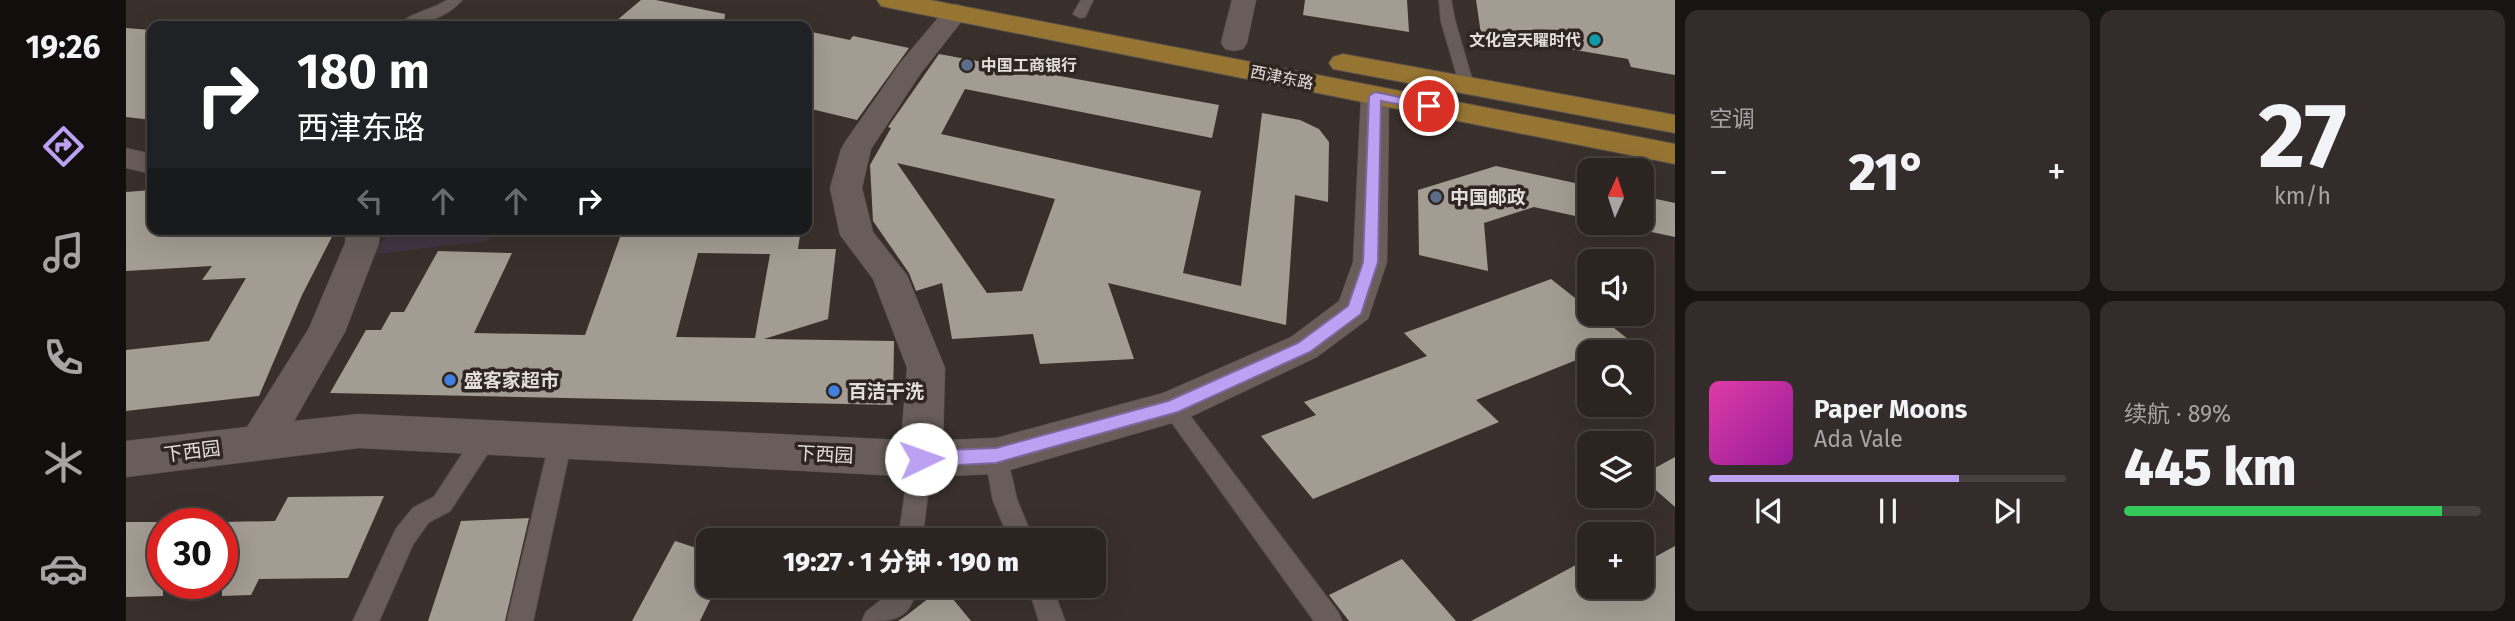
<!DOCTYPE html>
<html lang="zh">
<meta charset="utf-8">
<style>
:root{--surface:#2b2421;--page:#332c2a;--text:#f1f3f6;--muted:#a6a4a5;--line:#47413f;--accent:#bca0f2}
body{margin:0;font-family:"Fira Sans","Noto Sans SC",sans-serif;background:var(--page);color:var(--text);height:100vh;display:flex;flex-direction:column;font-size:26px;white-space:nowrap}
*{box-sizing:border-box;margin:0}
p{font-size:23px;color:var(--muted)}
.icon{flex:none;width:38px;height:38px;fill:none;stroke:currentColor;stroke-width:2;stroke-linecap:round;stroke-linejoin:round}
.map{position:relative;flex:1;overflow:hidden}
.drawer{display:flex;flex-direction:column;gap:10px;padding:10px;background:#181412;width:840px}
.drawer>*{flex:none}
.banner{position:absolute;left:21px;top:21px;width:665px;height:214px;border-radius:14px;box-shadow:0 7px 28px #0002,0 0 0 2px var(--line);background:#202124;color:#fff;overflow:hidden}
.needle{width:46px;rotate:3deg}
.fabs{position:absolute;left:1451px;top:158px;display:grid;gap:14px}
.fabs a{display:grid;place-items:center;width:77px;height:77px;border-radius:14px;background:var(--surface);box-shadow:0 7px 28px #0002,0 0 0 2px var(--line);font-size:35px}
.speed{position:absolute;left:21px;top:508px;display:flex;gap:14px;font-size:35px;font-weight:700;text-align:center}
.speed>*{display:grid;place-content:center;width:91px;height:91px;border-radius:50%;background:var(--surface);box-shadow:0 7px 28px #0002,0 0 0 2px var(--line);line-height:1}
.speed .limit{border:10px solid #d22;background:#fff;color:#111}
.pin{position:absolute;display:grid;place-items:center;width:60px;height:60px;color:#fff;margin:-30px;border:4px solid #fff;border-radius:50%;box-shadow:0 2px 7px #0007}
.me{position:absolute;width:77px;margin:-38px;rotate:87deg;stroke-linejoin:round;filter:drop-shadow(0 0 5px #0008)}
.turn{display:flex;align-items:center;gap:24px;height:147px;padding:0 35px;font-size:32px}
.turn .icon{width:91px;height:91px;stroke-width:2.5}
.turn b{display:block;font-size:49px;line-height:60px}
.lanes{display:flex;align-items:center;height:66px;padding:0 35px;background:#0003;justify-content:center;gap:35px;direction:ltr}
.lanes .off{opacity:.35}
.big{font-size:52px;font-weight:800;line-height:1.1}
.drawer .widget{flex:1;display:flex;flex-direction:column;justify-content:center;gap:10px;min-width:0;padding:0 24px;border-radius:14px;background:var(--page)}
.drawer .dial{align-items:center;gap:0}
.dial b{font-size:91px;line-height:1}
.song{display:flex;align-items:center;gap:21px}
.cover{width:84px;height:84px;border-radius:10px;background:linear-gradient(135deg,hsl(320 70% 55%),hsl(300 70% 35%))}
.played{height:7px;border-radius:4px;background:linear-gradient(90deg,var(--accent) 70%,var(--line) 70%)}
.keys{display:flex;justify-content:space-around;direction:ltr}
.heat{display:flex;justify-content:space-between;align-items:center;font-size:38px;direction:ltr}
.charge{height:10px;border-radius:5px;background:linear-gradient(90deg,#34c759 89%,var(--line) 0)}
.drawer .tiles{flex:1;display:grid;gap:10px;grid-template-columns:repeat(2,1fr)}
.trip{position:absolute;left:570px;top:528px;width:410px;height:70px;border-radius:14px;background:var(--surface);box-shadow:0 7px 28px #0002,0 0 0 2px var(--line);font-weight:800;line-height:70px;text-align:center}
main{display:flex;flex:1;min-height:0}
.dock{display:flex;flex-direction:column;width:126px;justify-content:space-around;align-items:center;background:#110e0d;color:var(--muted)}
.dock .icon{width:49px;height:49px}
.dock .current{color:var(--accent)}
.dock b{font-size:32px;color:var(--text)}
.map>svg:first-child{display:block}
.education{fill:#423442}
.building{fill:#a39c92;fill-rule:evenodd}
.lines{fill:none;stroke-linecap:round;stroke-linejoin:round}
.service-casing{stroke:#574f4c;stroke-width:2}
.minor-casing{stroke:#574f4c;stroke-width:1}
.primary-casing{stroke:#574f4c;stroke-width:2}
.service{fill:#685d59;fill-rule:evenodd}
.minor{fill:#685d59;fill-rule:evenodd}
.primary{fill:#967432;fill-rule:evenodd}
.route{fill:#bca0f2;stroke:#7a689d;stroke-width:2}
.culture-dot{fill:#0f9aa8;stroke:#2f2622;stroke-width:2.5}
.service-dot{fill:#5c6f8a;stroke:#2f2622;stroke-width:2.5}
.shop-dot{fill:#3f7fe0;stroke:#2f2622;stroke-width:2.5}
.labels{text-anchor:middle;stroke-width:7;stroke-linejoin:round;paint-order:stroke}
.far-poi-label{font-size:16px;font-weight:bold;fill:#e4dedb;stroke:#2f2622;text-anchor:end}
.far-street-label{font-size:16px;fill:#e4dedb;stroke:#2f2622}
.poi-label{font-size:19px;font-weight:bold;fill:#e4dedb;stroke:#2f2622;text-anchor:start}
.street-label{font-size:19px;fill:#e4dedb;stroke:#2f2622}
</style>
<main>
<nav class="dock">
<b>19:26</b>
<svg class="icon current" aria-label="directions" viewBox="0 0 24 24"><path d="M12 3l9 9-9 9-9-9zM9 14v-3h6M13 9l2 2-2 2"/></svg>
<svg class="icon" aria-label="music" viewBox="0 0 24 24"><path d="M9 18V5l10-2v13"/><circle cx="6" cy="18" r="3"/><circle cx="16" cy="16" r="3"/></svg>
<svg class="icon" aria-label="phone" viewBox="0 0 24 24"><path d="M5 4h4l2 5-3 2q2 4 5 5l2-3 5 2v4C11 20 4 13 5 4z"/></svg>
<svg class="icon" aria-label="climate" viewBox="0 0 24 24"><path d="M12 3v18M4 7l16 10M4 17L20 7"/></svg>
<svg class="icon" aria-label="car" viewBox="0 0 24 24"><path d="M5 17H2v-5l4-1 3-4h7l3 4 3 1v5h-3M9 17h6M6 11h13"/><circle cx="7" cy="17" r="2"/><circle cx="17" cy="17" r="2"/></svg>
</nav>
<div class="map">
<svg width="1549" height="621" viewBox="0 0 1549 621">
<rect width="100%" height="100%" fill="#39302c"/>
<polygon class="education" points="269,229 370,229 361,241 242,255"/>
<g class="building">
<polygon points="515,0 530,0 599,14 598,26 484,26"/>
<polygon points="1179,0 1281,0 1283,32 1177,15"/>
<polygon points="1350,0 1549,0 1549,75 1505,67 1502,59 1355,34"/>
<polygon points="0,28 26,30 26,120 0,117"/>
<polygon points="681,31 724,40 727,36 783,48 731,120 681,108"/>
<path d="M813,54l280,51 -7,33 -247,-49 -24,45 260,57 -18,82 58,13 21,-173 38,7 19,9 10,13 -1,60 -33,-7 -9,130 -178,-42 26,76 -94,5 -7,-30 -81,5 -10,-56 -26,8 -7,-18 -36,-52 -3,-56 21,-37 -3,-1zM771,163l158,36 -33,92 -35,2z"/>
<polygon points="1370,166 1463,186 1463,219 1408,207 1358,223 1362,271 1293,255 1292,190"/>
<polygon points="26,190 26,229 40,229 37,234 119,229 210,229 176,295 133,396 0,411 0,350 83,341 120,278 76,280 86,266 0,271 0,192"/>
<polygon points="1516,196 1549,203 1549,237 1516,230"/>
<path d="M497,229h178l-3,20h38l-8,70 -64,20 130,2 -1,64 -563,-12 36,-63h15l10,-18h13l34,-61 74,2 -38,80 111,2zM572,253l72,1 -15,84 -79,-1z"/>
<polygon points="1425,279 1463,309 1463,313 1469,313 1502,339 1470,352 1463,352 1463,355 1350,400 1373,422 1187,499 1135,436 1190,415 1178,402 1301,356 1278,333"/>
<polygon points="1549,457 1549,507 1516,478 1516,475"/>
<polygon points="258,496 222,578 133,579 125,595 96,596 96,522 149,521 162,497"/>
<polygon points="403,518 379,621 302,621 335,521"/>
<polygon points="0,522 37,522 37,596 0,597"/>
<polygon points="549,541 583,552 583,586 591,586 574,621 506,621"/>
<polygon points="1549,546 1549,621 1345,621 1463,558 1463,593 1475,586 1516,586 1516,564"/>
<polygon points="1276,559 1330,621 1223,621 1203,595"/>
<polygon points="817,587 845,621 772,621 781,615"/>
</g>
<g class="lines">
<defs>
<g id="service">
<path d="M321,0h15c-15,17 -43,27 -65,26 14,-14 34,-15 50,-26z"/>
<polygon points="955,0 967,0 959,17 954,18 947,14"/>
<polygon points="1313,0 1325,0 1329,21 1348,86 1346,89 1341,90 1334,86 1315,21"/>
<polygon points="1046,398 1053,401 1212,612 1216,621 1188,621 1039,413 1035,407 1039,401"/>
<polygon points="358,431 366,433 369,440 366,447 324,511 303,522 287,544 253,621 227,621 270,529 287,508 308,497 350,433"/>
<polygon points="435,431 443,433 446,440 407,621 381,621 424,440 427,433"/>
<polygon points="870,446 878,449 881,456 891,500 908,541 884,541 867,500 859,456 862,449"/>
<polygon points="795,449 803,452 806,459 796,541 772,541 784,459 787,452"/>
<path d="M766,586h24c-4,35 -23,35 -54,35l4,-9 24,-19z"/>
<polygon points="902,586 926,586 939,621 913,621"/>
</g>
<g id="minor">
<polygon points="1106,0 1130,0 1121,43 1117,49 1108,51 1099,49 1095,43"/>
<polygon points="830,4 839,7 843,12 795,73 745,149 736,188 747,232 781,275 819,368 817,440 870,438 1037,393 1165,337 1213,301 1227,262 1235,96 1239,90 1249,87 1259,90 1263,96 1261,262 1242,319 1191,357 1060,419 870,474 795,477 233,448 0,477 0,441 121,427 183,328 219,243 220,229 254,229 253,243 219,332 168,421 233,414 775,440 781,368 747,279 714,235 704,188 715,149 719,142 774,63 821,7"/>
<polygon points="0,148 26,154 26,174 0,168"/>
</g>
<g id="primary">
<polygon points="751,0 804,0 1549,144 1549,164 764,8 755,6"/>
<polygon points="1217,54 1549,115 1549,133 1207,69 1203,63 1207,57"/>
</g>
</defs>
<use href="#service" class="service-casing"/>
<use href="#minor" class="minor-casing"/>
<use href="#primary" class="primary-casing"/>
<use href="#service" class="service"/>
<use href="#minor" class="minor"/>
<use href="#primary" class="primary"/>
</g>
<polygon class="route" points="1249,92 1303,103 1309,106 1303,110 1255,101 1252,262 1235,314 1184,352 1052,412 870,463 795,467 789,465 786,459 789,454 795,451 870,448 1042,401 1172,343 1222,306 1237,262 1243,96"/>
<circle class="culture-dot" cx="1469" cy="40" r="7"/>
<g class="service-dot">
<circle cx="841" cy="65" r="7"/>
<circle cx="1310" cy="197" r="7"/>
</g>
<g class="shop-dot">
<circle cx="324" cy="380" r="7"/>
<circle cx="708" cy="391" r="7"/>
</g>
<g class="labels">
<g class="far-poi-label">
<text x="1455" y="46">文化宫天矅时代</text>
<text x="855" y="71" text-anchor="start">中国工商银行</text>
</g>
<g class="far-street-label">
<text transform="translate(1156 77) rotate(11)" y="6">西津东路</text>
</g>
<g class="poi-label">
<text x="1324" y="204">中国邮政</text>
<text x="338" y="387">盛客家超市</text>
<text x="722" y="398">百洁干洗</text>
</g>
<g class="street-label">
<text transform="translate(66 451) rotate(-7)" y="7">下西园</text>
<text transform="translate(699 454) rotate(3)" y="7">下西园</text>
</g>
</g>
</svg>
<div class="fabs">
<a><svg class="needle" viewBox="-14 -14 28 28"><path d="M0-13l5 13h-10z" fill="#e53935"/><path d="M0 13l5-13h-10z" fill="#a6a4a5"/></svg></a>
<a><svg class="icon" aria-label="sound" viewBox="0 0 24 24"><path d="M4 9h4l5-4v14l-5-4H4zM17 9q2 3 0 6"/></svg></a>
<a><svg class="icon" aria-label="search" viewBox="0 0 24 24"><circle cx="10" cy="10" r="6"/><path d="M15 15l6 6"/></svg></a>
<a><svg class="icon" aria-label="layers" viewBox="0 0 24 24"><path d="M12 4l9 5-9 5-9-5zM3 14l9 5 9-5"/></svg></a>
<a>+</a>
</div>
<div class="speed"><div class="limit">30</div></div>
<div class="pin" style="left:1303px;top:106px;background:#d93025"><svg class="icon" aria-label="arrive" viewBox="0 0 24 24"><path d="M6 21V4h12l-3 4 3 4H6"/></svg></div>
<svg class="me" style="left:795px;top:459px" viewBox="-20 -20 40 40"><circle r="19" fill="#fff"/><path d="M0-13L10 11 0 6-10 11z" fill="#bca0f2"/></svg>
<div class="trip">19:27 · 1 分钟 · 190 m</div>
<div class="banner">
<div class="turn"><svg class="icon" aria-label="right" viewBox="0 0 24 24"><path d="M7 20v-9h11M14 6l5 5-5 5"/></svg><div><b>180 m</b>西津东路</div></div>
<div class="lanes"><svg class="icon off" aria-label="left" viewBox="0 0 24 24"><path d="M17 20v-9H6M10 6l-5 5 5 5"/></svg><svg class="icon off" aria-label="ahead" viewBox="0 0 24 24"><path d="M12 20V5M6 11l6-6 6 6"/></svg><svg class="icon off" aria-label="ahead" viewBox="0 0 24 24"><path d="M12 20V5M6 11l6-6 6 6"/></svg><svg class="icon" aria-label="right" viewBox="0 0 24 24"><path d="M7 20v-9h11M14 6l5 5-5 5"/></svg></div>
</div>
</div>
<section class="drawer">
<div class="tiles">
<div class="widget"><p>空调</p>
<div class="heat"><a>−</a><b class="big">21°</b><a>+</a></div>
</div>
<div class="widget dial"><b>27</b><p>km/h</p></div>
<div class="widget">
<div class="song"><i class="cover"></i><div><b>Paper Moons</b><p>Ada Vale</p></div></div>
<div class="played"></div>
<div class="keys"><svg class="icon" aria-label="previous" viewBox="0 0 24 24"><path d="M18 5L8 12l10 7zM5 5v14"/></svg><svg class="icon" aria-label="pause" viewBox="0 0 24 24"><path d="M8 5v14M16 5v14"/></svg><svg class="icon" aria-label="next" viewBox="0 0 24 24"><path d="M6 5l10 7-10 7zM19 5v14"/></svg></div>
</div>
<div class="widget"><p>续航 · 89%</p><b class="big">445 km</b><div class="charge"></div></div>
</div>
</section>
</main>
